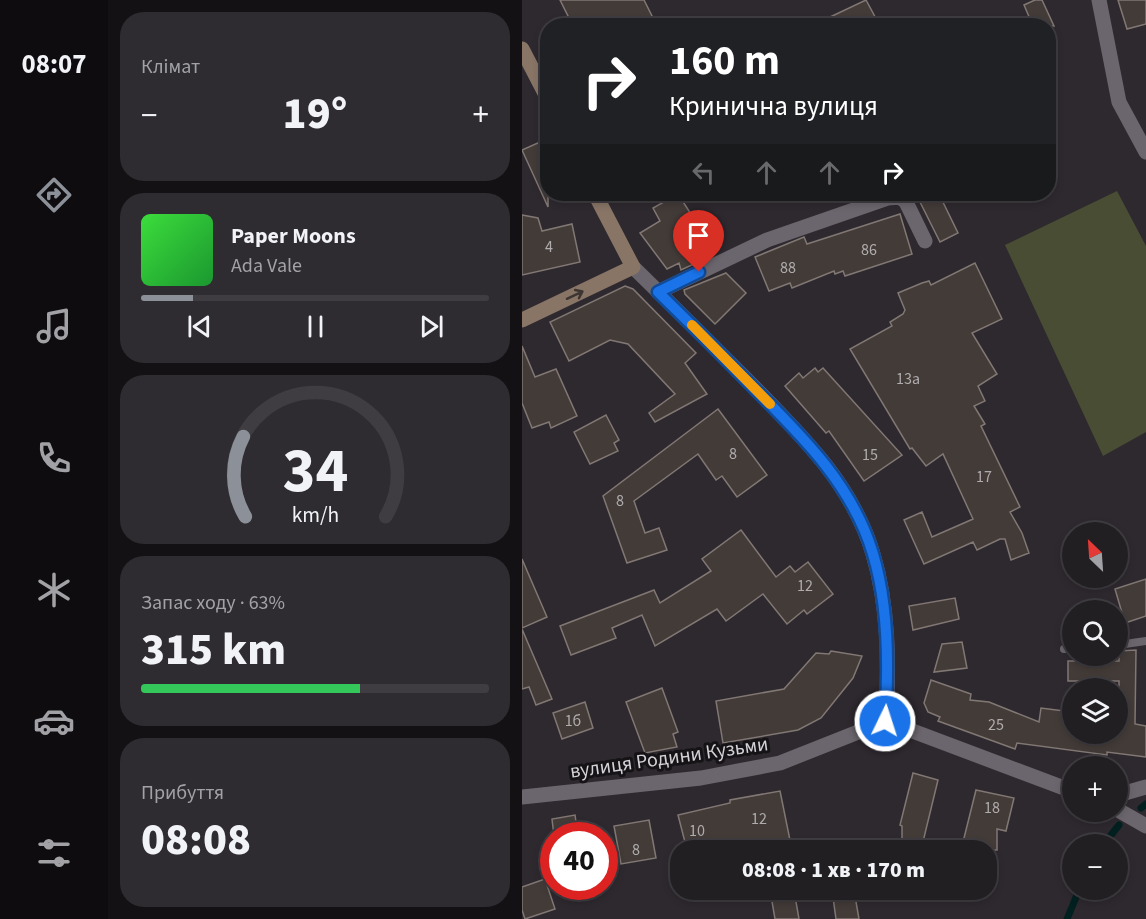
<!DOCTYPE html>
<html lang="uk">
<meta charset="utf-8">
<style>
:root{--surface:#221f23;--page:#2e2c30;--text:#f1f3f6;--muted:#a2a2a6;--line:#3f3d41;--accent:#8c9099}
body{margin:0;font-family:"Source Sans 3",sans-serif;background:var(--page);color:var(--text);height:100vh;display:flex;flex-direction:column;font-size:22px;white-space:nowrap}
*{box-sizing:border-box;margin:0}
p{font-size:20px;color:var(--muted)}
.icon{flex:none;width:33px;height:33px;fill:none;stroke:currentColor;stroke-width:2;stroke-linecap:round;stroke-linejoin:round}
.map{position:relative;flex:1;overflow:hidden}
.details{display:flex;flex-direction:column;gap:12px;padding:12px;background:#131113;width:414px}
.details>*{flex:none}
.banner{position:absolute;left:18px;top:18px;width:516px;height:183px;border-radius:24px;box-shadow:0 3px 9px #0003,0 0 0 2px var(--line);background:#202124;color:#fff;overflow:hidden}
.needle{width:39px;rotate:335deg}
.controls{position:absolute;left:540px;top:522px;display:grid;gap:12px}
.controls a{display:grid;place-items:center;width:66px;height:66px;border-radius:50%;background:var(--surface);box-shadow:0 3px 9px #0003,0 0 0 2px var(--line);font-size:30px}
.speed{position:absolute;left:18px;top:822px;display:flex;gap:12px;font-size:30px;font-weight:700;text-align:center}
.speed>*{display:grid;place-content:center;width:78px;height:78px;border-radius:50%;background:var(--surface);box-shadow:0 3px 9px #0003,0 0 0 2px var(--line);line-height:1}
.speed .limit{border:9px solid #d22;background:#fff;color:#111}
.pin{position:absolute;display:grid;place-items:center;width:51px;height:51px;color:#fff;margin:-62px -26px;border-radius:50% 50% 50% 0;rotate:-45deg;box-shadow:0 0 6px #0007}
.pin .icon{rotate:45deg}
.me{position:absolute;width:66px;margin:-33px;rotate:4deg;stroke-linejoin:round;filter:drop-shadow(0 0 4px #0008)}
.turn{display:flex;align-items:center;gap:21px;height:126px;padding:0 30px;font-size:27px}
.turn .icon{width:78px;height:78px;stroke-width:2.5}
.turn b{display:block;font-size:42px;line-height:51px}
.lanes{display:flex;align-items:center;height:57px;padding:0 30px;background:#0003;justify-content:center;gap:30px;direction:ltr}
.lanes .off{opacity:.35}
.big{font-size:45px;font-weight:800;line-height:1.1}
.details .card{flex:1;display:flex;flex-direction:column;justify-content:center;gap:9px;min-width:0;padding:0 21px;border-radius:24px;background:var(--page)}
.details .dial{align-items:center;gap:0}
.dial svg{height:156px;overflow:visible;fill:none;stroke:var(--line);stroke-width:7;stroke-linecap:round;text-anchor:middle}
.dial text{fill:var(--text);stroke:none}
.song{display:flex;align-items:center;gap:18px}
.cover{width:72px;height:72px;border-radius:9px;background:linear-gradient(135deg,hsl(120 70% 55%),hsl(130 70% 35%))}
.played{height:6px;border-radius:3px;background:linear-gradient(90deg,var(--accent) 15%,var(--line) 15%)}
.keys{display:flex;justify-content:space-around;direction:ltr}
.heat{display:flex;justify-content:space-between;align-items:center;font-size:33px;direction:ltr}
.charge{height:9px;border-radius:4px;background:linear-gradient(90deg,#34c759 63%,var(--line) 0)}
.trip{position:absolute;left:148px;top:840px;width:327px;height:60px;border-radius:24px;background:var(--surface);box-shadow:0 3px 9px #0003,0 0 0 2px var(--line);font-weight:800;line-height:60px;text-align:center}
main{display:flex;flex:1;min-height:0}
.dock{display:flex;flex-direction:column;width:108px;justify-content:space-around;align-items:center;background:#0e0c0e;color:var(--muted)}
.dock .icon{width:42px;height:42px}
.dock .selected{color:var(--accent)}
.dock b{font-size:27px;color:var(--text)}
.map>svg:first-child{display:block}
.green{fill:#494d34}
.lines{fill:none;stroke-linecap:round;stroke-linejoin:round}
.stream{stroke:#032020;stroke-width:7}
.building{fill:#433b38;stroke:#817874;stroke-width:1.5}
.service{stroke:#6b666d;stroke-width:8}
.minor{stroke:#6b666d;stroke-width:15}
.tertiary{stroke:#6b666d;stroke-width:15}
.secondary{stroke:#887566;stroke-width:15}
.oneway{stroke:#3d3532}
.route-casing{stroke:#114b97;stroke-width:15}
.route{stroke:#1a73e8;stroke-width:10}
.slow{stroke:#f59e0b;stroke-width:10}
.labels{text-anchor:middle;stroke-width:6;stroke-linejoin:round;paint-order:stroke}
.number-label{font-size:16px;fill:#b0acae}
.street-label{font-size:20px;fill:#d4d2d6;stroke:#151316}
</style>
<main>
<nav class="dock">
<b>08:07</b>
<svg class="icon selected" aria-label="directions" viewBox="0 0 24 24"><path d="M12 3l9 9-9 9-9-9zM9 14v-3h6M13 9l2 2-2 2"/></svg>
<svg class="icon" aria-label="music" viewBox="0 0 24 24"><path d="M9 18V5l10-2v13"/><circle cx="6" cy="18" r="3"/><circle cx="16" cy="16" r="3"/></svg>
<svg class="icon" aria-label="phone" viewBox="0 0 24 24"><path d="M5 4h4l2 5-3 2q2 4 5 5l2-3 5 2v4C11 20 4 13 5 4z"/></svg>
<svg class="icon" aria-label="climate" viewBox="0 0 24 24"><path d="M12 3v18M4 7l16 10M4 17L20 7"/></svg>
<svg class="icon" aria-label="car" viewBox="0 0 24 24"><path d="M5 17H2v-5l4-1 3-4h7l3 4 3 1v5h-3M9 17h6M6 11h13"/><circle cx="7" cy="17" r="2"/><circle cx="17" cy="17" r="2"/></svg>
<svg class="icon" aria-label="filters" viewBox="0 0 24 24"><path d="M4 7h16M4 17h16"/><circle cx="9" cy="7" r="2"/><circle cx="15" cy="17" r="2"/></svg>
</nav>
<section class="details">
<div class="card"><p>Клімат</p>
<div class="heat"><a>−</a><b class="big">19°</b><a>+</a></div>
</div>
<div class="card">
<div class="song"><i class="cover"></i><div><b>Paper Moons</b><p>Ada Vale</p></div></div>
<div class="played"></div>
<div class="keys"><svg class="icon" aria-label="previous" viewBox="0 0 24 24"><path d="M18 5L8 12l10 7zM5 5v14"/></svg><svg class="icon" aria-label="pause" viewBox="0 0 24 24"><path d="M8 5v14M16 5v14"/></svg><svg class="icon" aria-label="next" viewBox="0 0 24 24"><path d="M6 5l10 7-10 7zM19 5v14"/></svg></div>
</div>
<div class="card dial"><svg viewBox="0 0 100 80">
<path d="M14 69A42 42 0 1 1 86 69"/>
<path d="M14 69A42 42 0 0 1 13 28" stroke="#8c9099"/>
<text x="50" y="56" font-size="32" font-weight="700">34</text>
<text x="50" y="72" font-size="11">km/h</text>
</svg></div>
<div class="card"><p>Запас ходу · 63%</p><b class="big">315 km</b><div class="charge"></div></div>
<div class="card"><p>Прибуття</p><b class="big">08:08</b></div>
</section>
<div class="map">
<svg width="624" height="919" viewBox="0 0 624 919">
<rect width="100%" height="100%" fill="#2e292f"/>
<polygon class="green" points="595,191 624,246 624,432 581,456 483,245"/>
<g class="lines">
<g class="stream">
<polyline points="619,808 624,804"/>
<polyline points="582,844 597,825"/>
<polyline points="545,919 557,890"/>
</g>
</g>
<g class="building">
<polygon points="38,0 122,0 131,18 115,26 51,26"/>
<polygon points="344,0 358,26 289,26"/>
<polygon points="513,0 520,0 532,26 511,26 502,5"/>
<polygon points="596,0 624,0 624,24 605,29"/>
<polygon points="18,142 26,160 26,207 0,150"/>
<polygon points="156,194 187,242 179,247 185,258 159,270 157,263 145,269 118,233 138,221 131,208"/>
<polygon points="394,194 417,194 436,233 418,242"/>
<polygon points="378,214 390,254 323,276 321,271 313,274 312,271 270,288 268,283 247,291 233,257 282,237 285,244"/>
<polygon points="0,215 16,218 20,231 50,224 58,262 0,275"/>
<polygon points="453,263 480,319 450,333 475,374 456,386 463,401 452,406 463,424 459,426 498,507 488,512 500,533 507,553 489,560 483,539 478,539 455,550 451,542 402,564 382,520 400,512 410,537 451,519 421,454 404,466 390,448 388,449 328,349 370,326 368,322 381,314 383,310 376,293 400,283 407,281 409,285"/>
<polygon points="204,273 224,293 193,324 163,294 162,290"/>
<polygon points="103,286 111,289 174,353 163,363 185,394 133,422 127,413 153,394 106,344 88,340 47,361 28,322"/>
<polygon points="0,346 13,377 34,369 55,416 29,428 27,422 10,428 0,403"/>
<polygon points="293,368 296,372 301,368 380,455 342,481 307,431 304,433 263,386 277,373 281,378"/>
<polygon points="196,409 245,475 215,497 200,476 194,480 176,454 112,501 123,533 137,528 145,550 105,563 81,496"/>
<polygon points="84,415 97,440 92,443 96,451 68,464 52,432"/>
<polygon points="219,530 254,577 268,566 273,572 286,562 311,594 285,614 282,610 265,624 241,594 204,621 195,609 133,646 120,615 90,628 94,638 49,655 38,626 132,590 138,603 189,571 180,559"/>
<polygon points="0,559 25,617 0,628"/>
<polygon points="624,579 624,616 603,623 593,589"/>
<polygon points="433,598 437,619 391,630 387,606"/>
<polygon points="0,629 30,699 14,705 7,687 0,689"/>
<polygon points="440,642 445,668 412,672 420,644"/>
<polygon points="614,650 613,724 624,726 624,757 585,752 585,755 495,743 493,749 416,721 418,717 406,712 402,703 409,680 449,694 448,700 467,702 517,722 519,708 550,712 550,734 597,734 597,681 546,681 546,661 597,661 597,651"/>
<polygon points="309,651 340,656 331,678 299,718 276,730 201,743 194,701 262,689 294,653 307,654"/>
<polygon points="140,688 156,732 151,734 155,747 123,753 104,702"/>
<polygon points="63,702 71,728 40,739 31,713"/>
<polygon points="391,773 416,780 399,850 380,850 380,826 378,825"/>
<polygon points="454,790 492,798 484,831 475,829 475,850 439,850"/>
<polygon points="258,791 270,850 209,850 208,842 165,850 156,815 208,803 208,800"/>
<polygon points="53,815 56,836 32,836 30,819"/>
<polygon points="127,820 134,858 99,864 92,826"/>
<polygon points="23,879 33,909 3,919 0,910 0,887"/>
<polygon points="248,890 272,890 277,919 253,919"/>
<polygon points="310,890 332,890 337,919 314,919"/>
</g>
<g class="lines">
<g class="service">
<polyline points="596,645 624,641"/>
<polyline points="542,649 550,649"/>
</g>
<g class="minor">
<polyline points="577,0 597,102 624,152"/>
<polyline points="136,292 245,240 366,198 378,197 384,202 403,241"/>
<polyline points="596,795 624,787"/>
</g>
<g class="tertiary">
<path d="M111,267c38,37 76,75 113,112 51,52 106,103 127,175 16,53 16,112 13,167"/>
<polyline points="364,721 550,791"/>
<polyline points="0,797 179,778 258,763 364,721"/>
<polyline points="596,810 624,826"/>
</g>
<g class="secondary">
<polyline points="0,49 26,99"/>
<polyline points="0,320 111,267 73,194"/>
</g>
</g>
<defs><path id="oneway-shaft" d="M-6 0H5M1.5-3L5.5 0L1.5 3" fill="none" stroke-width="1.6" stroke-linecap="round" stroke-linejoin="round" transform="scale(1.5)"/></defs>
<use class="oneway" href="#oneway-shaft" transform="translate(53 295) rotate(-25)"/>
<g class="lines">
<defs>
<path id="route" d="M177,272l-41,20c33,32 65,64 97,97 48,48 98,97 118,165 16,53 16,112 12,167"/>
</defs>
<use href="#route" class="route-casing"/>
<use href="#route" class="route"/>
<polyline class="slow" points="170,325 248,404"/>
</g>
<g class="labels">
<g class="number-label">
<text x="27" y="252">4</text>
<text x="347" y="255">86</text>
<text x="266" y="273">88</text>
<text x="386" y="384">13а</text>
<text x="211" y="459">8</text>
<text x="348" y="460">15</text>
<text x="462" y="482">17</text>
<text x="98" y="506">8</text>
<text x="283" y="591">12</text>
<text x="51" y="726">1б</text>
<text x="474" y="730">25</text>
<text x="470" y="813">18</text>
<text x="237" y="824">12</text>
<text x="175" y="836">10</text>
<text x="114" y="855">8</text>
</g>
<g class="street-label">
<text transform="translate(147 757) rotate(-8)" y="7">вулиця Родини Кузьми</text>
</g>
</g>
</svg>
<div class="controls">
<a><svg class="needle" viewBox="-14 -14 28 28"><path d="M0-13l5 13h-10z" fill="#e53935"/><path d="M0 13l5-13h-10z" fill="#a2a2a6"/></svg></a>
<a><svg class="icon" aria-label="search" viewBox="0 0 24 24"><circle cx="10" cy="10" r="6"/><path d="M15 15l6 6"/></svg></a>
<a><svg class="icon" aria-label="layers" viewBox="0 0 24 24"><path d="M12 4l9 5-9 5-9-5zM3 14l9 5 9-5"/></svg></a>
<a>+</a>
<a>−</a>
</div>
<div class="speed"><div class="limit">40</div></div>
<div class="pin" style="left:177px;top:272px;background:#d93025"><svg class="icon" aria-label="arrive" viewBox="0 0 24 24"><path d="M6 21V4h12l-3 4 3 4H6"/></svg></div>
<svg class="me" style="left:363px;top:721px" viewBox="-20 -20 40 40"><circle r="17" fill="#1a73e8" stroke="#fff" stroke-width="3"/><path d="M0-11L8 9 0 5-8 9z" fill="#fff"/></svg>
<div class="trip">08:08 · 1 хв · 170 m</div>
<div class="banner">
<div class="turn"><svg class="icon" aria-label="right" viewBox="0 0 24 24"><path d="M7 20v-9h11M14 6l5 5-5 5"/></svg><div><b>160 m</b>Кринична вулиця</div></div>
<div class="lanes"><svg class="icon off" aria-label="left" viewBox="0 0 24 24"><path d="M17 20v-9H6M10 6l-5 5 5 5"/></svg><svg class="icon off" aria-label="ahead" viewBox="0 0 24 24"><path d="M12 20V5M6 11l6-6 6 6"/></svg><svg class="icon off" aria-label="ahead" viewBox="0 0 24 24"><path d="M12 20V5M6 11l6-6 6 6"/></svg><svg class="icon" aria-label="right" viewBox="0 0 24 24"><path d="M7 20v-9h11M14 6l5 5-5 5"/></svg></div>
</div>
</div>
</main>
